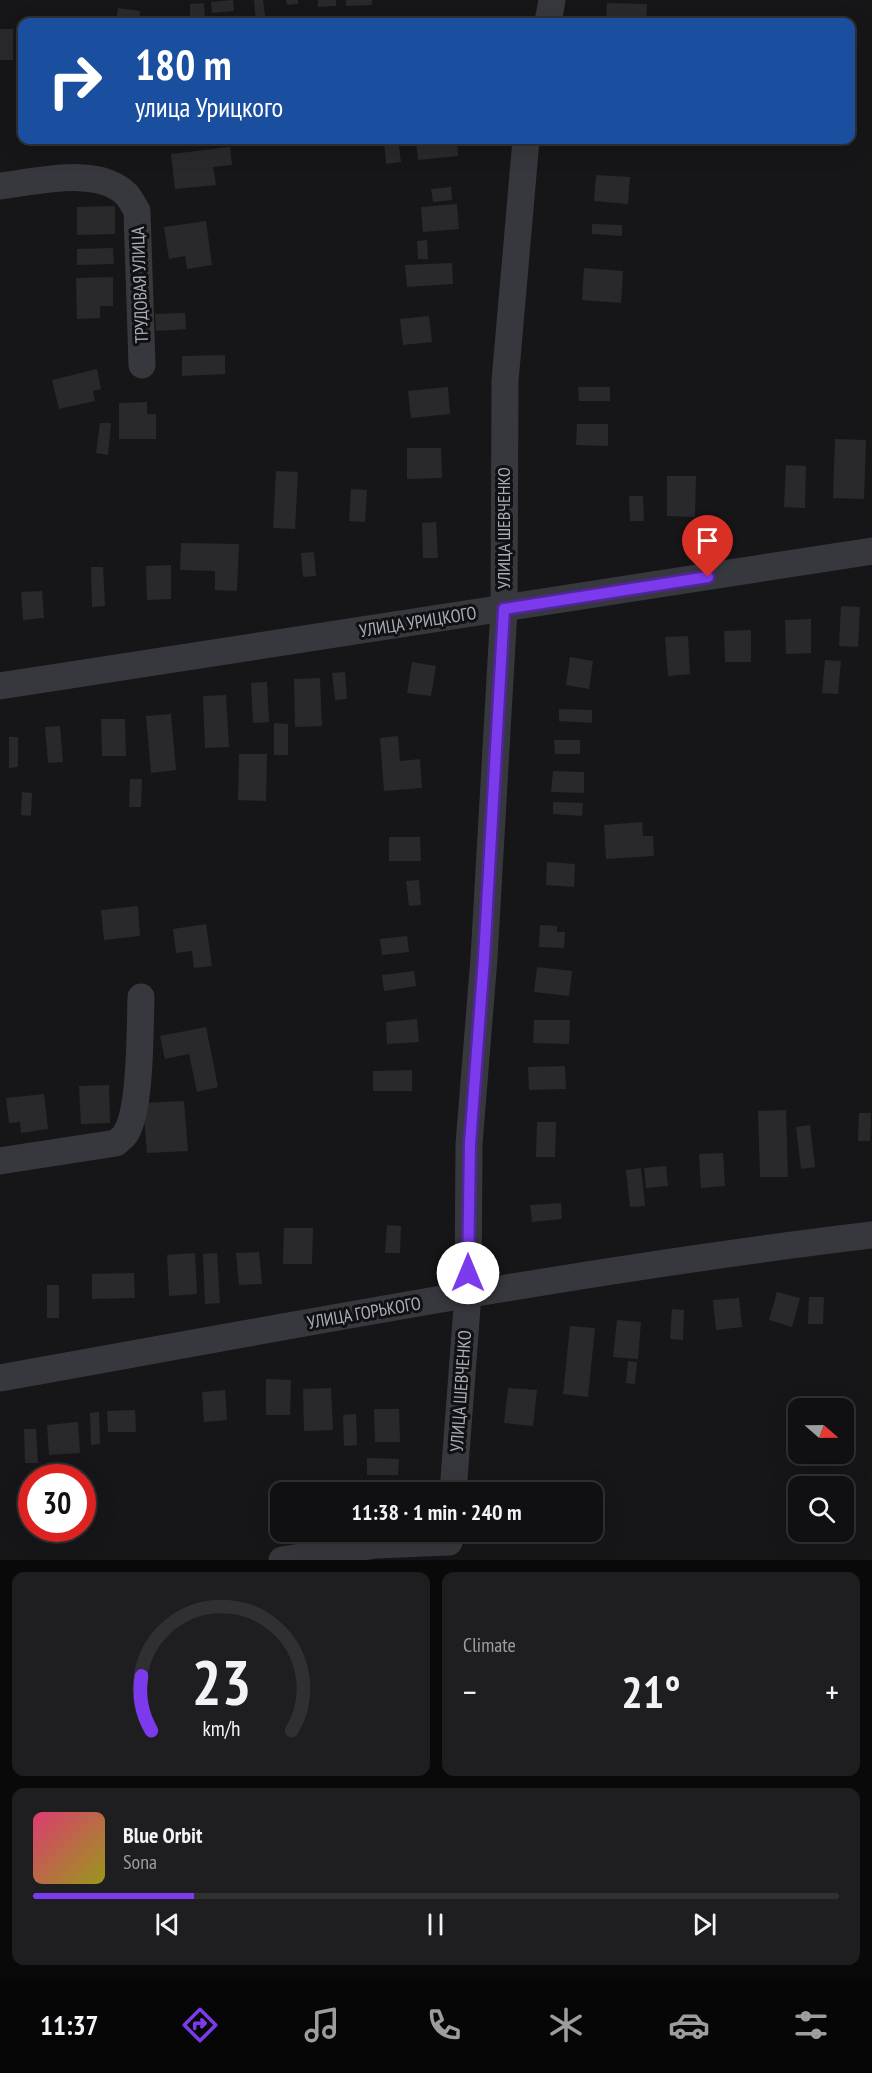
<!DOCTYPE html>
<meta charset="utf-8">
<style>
:root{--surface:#101012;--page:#1e1e20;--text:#f1f3f6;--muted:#9c9d9f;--line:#303032;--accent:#7c3aed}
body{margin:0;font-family:"PT Sans Narrow",sans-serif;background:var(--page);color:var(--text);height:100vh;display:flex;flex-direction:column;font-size:22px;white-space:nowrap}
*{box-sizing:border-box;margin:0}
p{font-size:20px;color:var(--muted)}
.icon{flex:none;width:33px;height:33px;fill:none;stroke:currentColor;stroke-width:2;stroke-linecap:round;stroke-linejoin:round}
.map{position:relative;height:1560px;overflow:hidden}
.drawer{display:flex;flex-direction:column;gap:12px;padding:12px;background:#09090a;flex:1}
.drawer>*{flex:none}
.banner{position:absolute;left:18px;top:18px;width:837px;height:126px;border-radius:12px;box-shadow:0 6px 24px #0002,0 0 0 2px var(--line);background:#1a4fa0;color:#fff;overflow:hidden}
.needle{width:39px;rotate:110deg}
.controls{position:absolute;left:788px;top:1398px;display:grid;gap:12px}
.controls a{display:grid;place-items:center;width:66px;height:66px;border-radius:12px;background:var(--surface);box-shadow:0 6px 24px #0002,0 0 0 2px var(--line);font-size:30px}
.speed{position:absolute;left:18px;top:1464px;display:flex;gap:12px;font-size:30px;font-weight:700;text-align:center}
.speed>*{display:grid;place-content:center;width:78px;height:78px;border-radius:50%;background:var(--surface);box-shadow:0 6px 24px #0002,0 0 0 2px var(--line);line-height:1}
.speed .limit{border:9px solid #d22;background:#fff;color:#111}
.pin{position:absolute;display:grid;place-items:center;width:51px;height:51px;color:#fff;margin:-62px -26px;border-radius:50% 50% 50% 0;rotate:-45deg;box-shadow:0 0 6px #0007}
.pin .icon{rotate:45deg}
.me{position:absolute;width:66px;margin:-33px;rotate:0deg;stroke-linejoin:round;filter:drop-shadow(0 0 4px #0008)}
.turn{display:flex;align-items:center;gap:21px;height:126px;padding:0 18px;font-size:27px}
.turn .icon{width:78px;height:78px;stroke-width:2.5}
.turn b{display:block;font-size:42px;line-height:51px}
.big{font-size:45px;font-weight:600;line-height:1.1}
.drawer .widget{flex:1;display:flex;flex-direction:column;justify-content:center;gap:9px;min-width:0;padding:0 21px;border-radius:12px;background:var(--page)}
.drawer .dial{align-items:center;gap:0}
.dial svg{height:156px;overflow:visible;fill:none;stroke:var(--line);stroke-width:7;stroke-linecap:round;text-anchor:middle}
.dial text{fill:var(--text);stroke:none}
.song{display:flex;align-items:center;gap:18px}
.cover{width:72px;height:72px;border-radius:9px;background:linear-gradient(135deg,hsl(340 70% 55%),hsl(60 70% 35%))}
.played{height:6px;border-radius:3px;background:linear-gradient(90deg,var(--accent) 20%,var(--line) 20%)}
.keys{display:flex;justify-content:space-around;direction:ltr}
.heat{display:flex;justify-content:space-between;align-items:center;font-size:33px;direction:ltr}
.drawer .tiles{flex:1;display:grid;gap:12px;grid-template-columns:1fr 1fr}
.widget:last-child{grid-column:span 2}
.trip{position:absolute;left:270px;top:1482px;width:333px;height:60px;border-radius:12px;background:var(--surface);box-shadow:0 6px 24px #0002,0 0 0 2px var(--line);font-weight:600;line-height:60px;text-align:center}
.menu{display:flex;height:96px;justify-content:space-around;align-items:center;background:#060607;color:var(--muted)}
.menu .icon{width:42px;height:42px}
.menu .on{color:var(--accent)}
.menu b{font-size:27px;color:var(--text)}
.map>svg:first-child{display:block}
.building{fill:#29292c}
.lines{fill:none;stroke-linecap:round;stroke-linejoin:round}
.minor{stroke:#37383d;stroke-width:27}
.route-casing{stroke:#51269a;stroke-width:15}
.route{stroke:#7c3aed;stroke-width:10}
.labels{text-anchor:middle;stroke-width:6;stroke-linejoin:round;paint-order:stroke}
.street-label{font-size:18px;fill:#a8adb8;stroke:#111113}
</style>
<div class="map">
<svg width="872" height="1560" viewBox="0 0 872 1560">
<rect width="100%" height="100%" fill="#161618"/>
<g class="building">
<polygon points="233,0 234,11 212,13 211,2"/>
<polygon points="254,0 263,0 266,22 256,22"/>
<polygon points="286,0 298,0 298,4 287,5"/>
<polygon points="318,0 336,0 336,6 318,7"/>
<polygon points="346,0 372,0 372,5 346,6"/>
<polygon points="204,3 205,22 190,22 190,4"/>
<polygon points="607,3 647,4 646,22 606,22"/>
<polygon points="118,8 140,11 139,22 116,22"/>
<polygon points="76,18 76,22 52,22 52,19"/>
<rect x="382" y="18" width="10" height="4"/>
<rect x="0" y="29" width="13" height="31"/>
<polygon points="384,140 398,140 401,162 386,164"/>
<polygon points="416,140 457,140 458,156 418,160"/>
<polygon points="230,147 232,165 213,167 216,185 175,189 171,154"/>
<polygon points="596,175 630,177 628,204 594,201"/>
<polygon points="451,187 452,200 433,202 431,189"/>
<polygon points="457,204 459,229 423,232 421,207"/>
<polygon points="115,206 115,234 77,235 77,207"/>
<polygon points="206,221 212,265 187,269 185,256 169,259 164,227"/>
<polygon points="592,224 622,225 622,236 592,234"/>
<polygon points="427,240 428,259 418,259 417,241"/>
<polygon points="113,248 114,264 77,265 77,249"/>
<polygon points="452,263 453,284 407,287 405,265"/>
<polygon points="584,268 623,271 621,303 582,300"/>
<polygon points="113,277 113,306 100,306 100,318 77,319 76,278"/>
<polygon points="185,313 186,329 156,331 155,314"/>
<polygon points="429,316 432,342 403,345 400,319"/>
<polygon points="225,355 225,374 182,376 182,356"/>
<polygon points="97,369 101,389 93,391 95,401 59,409 52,380"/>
<polygon points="448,387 450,414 411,418 408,391"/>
<polygon points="578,387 610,387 610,401 579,401"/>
<polygon points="147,402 147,414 156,414 156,439 119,439 119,403"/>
<polygon points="100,423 111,423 108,455 96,453"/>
<polygon points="577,424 608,424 608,446 576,445"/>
<polygon points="835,439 866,440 864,499 833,498"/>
<polygon points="407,448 441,448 442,478 407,479"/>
<polygon points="786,465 806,466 805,508 784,507"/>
<polygon points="276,471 298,472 295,529 273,528"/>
<polygon points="667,476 696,476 695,517 667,516"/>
<polygon points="351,489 367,490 365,522 349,521"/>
<polygon points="629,496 643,496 644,521 630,521"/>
<polygon points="436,522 438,558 423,558 422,523"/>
<polygon points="181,543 239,544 237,591 215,590 215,571 180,570"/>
<polygon points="314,552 316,576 303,577 301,553"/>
<polygon points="171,565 171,599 147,600 146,566"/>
<polygon points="91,567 103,567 105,606 92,607"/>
<polygon points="42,591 44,618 23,620 21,592"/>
<polygon points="841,606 860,607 858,647 839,646"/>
<polygon points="811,619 811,653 786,654 785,620"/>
<polygon points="751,630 751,662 725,662 724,631"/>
<polygon points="688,636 690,674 668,676 665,637"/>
<polygon points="570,657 593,661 589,689 566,685"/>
<polygon points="825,660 841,661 838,694 822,693"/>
<polygon points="412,662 436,666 431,696 407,693"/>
<polygon points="345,672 347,699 335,700 332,673"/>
<polygon points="320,678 322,726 295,727 294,679"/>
<polygon points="267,682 269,722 253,723 251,683"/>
<polygon points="226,695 229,747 205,748 203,696"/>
<polygon points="559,709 592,710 592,723 559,721"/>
<polygon points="171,714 176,770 151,773 146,716"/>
<polygon points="101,719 125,719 126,756 102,756"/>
<polygon points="274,723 288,724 288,755 274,755"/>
<polygon points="60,726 63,762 48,763 45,727"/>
<polygon points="398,736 400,761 420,759 422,788 384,791 380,738"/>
<polygon points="9,737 18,737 18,767 9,768"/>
<polygon points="554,740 580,740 580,754 555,754"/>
<polygon points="239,754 267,754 266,801 238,800"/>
<polygon points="553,771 584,772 584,793 551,792"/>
<polygon points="130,779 142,779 141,807 129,807"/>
<polygon points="22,792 32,793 31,816 21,815"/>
<polygon points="553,802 583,803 582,816 553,814"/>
<polygon points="642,822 643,836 653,836 654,856 606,859 604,825"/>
<polygon points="389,837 420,837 421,861 389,861"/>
<polygon points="547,862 575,864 574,887 546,885"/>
<polygon points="419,880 421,905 409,906 406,881"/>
<polygon points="138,906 140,936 104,940 101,910"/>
<polygon points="206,924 212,966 194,968 192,951 176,953 173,929"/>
<polygon points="540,925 557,926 557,932 565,932 564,948 539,947"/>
<polygon points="407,936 409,952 382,955 380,939"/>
<polygon points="537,967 572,971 569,996 534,992"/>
<polygon points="414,971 416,986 384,991 382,975"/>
<polygon points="417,1019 419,1042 387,1044 386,1022"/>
<polygon points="534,1020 570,1020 569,1044 533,1043"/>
<polygon points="206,1027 218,1087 197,1092 189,1054 165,1059 160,1036"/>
<polygon points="565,1066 566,1089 529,1090 528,1067"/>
<polygon points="412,1070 412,1091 373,1091 373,1071"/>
<polygon points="109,1085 110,1123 81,1124 79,1086"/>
<polygon points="44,1094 48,1129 21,1133 20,1122 9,1123 6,1098"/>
<polygon points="184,1101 188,1151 147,1153 143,1103"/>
<polygon points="786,1110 788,1177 760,1177 758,1111"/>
<polygon points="859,1113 871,1113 870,1141 858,1141"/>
<polygon points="537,1122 556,1122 555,1157 536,1157"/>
<polygon points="810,1125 815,1167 801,1169 796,1127"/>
<polygon points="723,1153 725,1186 701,1188 699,1154"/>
<polygon points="666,1166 668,1186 646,1188 644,1168"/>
<polygon points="641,1168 645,1206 630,1207 626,1170"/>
<polygon points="561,1203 562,1219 532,1222 530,1205"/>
<polygon points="387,1225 401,1226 400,1253 385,1253"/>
<polygon points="284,1228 313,1228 312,1264 283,1264"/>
<polygon points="259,1252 262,1284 239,1285 236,1253"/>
<polygon points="195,1253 197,1294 169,1296 167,1255"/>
<polygon points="217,1253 220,1303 205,1304 203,1254"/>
<polygon points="134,1273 135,1298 92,1299 92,1274"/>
<rect x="47" y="1285" width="12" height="33"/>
<polygon points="777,1292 800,1298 792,1327 769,1320"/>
<polygon points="809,1297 824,1297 823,1324 808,1324"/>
<polygon points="739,1298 742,1327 716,1330 713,1300"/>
<polygon points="672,1309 684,1310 683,1340 670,1339"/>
<polygon points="617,1320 641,1322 638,1359 613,1357"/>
<polygon points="570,1326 595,1328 588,1397 563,1394"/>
<polygon points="628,1361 637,1362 635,1384 626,1383"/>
<polygon points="266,1379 291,1380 290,1415 266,1415"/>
<polygon points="331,1388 333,1430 304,1431 303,1389"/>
<polygon points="508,1388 537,1390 533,1426 504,1423"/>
<polygon points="225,1390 227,1420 204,1422 202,1392"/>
<polygon points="374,1409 399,1409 400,1442 375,1442"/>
<polygon points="135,1410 136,1432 108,1432 107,1411"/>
<polygon points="99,1412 100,1444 91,1445 90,1413"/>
<polygon points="356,1414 357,1445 344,1446 343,1415"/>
<polygon points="78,1422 80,1453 49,1455 47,1425"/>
<polygon points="24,1429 36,1429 38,1463 25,1463"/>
<polygon points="367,1458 399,1459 398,1475 367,1475"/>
</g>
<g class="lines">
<g class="minor">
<polyline points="548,22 552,0"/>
<path d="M0,186c36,-4 99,-21 127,9 4,5 7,11 10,16l5,154"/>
<polyline points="0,686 872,551"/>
<path d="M0,1161l116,-18c3,-3 8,-6 10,-10 15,-24 14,-106 15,-136"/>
<path d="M0,1378c290,-52 579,-108 872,-143"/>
<polyline points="453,1492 468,1294 469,1144 484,958 504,609 505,381 526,140"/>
<polyline points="282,1560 375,1545 449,1542"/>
</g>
</g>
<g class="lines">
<defs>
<polyline id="route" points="468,1273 470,1144 484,958 504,609 708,577"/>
</defs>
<use href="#route" class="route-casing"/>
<use href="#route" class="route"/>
</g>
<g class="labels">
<g class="street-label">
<text transform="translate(140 285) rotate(-92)" y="6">ТРУДОВАЯ УЛИЦА</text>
<text transform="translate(504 528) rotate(-90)" y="6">УЛИЦА ШЕВЧЕНКО</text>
<text transform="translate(418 622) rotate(-9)" y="6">УЛИЦА УРИЦКОГО</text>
<text transform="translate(364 1313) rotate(-10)" y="6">УЛИЦА ГОРЬКОГО</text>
<text transform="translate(461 1391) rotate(-86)" y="6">УЛИЦА ШЕВЧЕНКО</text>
</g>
</g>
</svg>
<div class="controls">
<a><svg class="needle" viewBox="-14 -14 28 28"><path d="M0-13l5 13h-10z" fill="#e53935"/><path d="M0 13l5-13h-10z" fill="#9c9d9f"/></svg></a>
<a><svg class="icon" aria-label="search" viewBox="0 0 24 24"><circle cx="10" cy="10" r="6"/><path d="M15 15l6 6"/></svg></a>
</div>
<div class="speed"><div class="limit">30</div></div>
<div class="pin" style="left:708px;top:577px;background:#d93025"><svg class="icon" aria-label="arrive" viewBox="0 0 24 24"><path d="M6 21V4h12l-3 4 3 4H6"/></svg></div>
<svg class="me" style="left:468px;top:1273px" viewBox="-20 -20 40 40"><circle r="19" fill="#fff"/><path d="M0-13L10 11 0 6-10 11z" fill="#7c3aed"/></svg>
<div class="trip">11:38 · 1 min · 240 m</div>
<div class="banner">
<div class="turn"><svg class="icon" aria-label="right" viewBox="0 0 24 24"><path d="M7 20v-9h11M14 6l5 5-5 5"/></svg><div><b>180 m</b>улица Урицкого</div></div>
</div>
</div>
<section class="drawer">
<div class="tiles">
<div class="widget dial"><svg viewBox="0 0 100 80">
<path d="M14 69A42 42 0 1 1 86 69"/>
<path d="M14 69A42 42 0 0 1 9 41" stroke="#7c3aed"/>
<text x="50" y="56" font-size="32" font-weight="700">23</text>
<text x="50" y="72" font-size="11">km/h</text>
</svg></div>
<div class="widget"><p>Climate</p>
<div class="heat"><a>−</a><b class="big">21°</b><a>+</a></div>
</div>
<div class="widget">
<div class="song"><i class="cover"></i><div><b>Blue Orbit</b><p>Sona</p></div></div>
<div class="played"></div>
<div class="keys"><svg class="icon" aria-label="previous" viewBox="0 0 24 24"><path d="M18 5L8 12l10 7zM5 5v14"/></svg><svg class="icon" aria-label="pause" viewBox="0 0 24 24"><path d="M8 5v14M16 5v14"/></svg><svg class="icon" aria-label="next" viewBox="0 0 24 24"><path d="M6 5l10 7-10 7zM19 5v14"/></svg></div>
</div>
</div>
</section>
<nav class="menu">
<b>11:37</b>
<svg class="icon on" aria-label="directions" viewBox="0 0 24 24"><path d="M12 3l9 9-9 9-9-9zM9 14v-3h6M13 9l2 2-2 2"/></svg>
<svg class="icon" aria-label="music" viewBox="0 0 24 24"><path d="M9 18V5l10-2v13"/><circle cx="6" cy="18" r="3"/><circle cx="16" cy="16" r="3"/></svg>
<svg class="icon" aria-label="phone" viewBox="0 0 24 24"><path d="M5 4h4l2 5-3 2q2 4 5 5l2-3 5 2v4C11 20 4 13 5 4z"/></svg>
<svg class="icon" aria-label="climate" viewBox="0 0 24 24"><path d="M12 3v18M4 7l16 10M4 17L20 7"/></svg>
<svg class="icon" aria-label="car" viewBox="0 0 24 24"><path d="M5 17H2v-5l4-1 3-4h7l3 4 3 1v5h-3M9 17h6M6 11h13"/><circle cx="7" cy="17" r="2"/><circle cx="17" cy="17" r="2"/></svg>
<svg class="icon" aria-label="filters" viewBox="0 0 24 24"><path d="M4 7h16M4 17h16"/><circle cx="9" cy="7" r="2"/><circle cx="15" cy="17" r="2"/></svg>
</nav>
